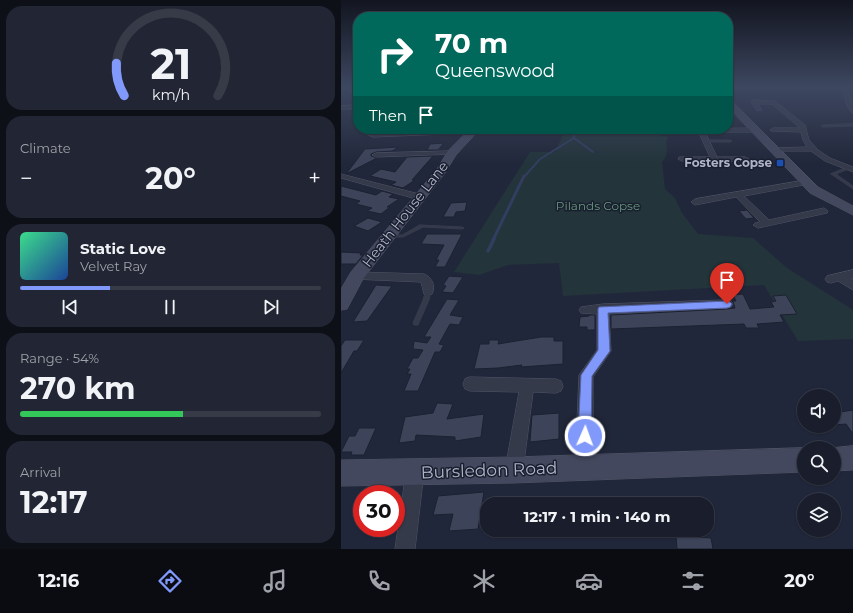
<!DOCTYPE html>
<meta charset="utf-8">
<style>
:root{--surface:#191d2c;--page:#222634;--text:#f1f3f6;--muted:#9fa2a9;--line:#373b48;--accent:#8199fa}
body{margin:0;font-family:Montserrat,sans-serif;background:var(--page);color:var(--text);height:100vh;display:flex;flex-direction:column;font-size:15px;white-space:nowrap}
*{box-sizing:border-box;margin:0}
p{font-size:13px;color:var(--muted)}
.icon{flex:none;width:22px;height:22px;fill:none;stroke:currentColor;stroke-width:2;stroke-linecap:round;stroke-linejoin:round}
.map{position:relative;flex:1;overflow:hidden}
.side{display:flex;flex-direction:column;gap:6px;padding:6px;background:#0e1018;width:341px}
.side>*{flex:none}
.hud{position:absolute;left:12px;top:12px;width:380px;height:122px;border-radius:16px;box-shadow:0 1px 3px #0004,0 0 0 1px var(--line);background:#00695c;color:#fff;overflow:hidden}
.buttons{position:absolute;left:456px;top:389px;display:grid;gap:8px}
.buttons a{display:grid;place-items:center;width:44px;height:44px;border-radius:50%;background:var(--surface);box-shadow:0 1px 3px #0004,0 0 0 1px var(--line);font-size:20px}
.speed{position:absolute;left:12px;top:485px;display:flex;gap:8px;font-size:20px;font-weight:700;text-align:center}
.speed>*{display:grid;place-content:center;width:52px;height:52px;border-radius:50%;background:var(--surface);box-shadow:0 1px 3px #0004,0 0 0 1px var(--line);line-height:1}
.speed .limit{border:6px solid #d22;background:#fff;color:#111}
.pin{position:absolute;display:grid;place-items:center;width:34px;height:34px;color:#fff;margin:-41px -17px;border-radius:50% 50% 50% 0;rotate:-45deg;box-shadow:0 0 4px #0007}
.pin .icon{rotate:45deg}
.me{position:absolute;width:44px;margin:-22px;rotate:2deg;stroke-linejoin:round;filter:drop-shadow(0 0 3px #0008)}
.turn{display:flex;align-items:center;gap:14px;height:84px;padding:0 16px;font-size:18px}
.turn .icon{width:52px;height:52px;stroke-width:2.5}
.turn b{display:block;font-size:28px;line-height:34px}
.then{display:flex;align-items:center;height:38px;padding:0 16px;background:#0003;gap:8px;font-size:15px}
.big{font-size:30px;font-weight:700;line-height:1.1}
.side .card{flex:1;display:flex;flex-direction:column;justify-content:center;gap:6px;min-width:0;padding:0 14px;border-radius:16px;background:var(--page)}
.side .dial{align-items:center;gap:0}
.dial svg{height:104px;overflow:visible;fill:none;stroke:var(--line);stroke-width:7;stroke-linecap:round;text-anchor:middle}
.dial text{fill:var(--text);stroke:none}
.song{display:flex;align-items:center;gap:12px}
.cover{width:48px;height:48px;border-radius:6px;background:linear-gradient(135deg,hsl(150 70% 55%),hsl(220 70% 35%))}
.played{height:4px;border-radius:2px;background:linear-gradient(90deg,var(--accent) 30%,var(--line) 30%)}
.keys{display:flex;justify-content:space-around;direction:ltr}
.heat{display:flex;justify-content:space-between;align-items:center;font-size:22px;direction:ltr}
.charge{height:6px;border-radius:3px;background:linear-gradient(90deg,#34c759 54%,var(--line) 0)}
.trip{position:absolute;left:139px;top:497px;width:234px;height:40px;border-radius:16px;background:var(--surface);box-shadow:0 1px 3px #0004,0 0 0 1px var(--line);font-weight:700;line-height:40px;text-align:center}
.tab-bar{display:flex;height:64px;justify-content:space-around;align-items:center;background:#0a0c12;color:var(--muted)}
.tab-bar .icon{width:28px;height:28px}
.tab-bar .active{color:var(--accent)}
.tab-bar b{font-size:18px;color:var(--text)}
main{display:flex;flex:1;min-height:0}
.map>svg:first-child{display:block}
.green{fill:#23343b}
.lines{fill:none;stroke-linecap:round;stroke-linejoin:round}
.stream-far2{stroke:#323d60;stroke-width:2}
.stream-far1{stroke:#323d60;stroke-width:3}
.stream{stroke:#323d60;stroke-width:3.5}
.building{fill:#3d445a;stroke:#1c2131}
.lane-casing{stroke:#505465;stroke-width:0.5}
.street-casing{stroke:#505465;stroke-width:1}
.secondary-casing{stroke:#505465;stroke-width:1}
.lane{fill:#353a4b;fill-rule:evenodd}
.street{fill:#353a4b;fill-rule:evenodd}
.secondary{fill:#43485e;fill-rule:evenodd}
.route{fill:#8199fa;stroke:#5463a2}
.transit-dot{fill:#1a4fb4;stroke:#1a1f2f;stroke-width:1.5}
.labels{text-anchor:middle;stroke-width:3;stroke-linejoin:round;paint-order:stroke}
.far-poi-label{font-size:12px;font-weight:bold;fill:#b0b4c7;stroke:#1a1f2f;text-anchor:end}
.far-park-label{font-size:12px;fill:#66987b;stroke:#1a1f2f}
.street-label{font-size:14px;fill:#b0b4c7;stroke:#1a1f2f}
.near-street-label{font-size:17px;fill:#b0b4c7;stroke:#1a1f2f}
</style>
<main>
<section class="side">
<div class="card dial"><svg viewBox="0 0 100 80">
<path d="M14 69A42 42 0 1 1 86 69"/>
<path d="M14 69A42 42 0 0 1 8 44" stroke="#8199fa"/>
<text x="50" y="56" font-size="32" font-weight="700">21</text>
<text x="50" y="72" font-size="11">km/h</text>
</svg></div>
<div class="card"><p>Climate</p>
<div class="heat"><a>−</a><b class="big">20°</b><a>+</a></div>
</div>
<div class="card">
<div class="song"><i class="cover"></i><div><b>Static Love</b><p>Velvet Ray</p></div></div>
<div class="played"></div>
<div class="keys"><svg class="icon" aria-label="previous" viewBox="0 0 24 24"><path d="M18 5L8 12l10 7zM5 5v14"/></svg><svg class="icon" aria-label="pause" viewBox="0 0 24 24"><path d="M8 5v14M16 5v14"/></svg><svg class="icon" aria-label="next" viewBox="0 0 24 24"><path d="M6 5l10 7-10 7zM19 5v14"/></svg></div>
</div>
<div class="card"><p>Range · 54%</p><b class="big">270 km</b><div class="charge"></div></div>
<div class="card"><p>Arrival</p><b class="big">12:17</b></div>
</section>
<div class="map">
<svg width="512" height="549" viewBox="0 0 512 549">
<rect width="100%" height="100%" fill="#21273a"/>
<path class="green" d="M172,129h136l2,4 17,4 -2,5c1,7 2,14 -4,20l3,27 10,9 7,15 16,21 55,4 34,30 66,42v29l-55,2 -34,-56 -201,11 -4,-33 -51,2 -29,10 -25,-3 76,-120h25l9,-19z"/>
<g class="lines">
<g class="stream-far2">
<polyline points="233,138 252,152"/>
<polyline points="183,177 199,159 233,138 232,129"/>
</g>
<polyline class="stream-far1" points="152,240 183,176"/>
<polyline class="stream" points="147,251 153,239"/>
</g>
<g class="building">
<polygon points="103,143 97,150 86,150 89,144"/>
<polygon points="58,147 51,151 35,152 30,154 30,156 36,158 5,174 24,149"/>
<polygon points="92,156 71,180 74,180 62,188 50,185 55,182 29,176 40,169 54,172 66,157"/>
<polygon points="0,186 35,195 41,191 52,194 48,197 58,199 46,207 49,207 40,214 26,211 31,208 15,204 19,201 0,196"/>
<polygon points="126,202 124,211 115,212 113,217 102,217 110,203"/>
<polygon points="406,210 413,218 405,219 398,211"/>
<polygon points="27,218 41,222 27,231 13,226"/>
<polygon points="86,234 121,234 104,267 94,267 98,260 95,260 103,245 80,244"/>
<polygon points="0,252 20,253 19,255 22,255 15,264 0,264"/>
<polygon points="108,276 122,277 112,293 101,292 105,286 102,285"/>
<polygon points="35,285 51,286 26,321 12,322"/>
<polygon points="402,294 409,309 433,307 430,302 435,301 432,296 445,295 456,314 439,315 443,322 416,324 418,328 405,328 403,324 270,329 270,315 386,309 394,308 392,301 395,301 392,295"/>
<polygon points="106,299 118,300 109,315 122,317 118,325 109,324 98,344 103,345 99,352 94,352 77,391 63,391 70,374 66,374 69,369 66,369 72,358 77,358 82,350 72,349 73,341 86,343 90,337 83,337"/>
<polygon points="248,315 254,315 254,330 246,330 246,327 238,327 239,317 248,316"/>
<polygon points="200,337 213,337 213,341 222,341 222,364 180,367 181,365 157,368 133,369 139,344 148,344 148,340 158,340 157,344"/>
<polygon points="4,340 23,340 16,351 13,351 0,373 0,346"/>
<polygon points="96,403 112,404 106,419 143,414 140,437 114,441 114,437 75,435 74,441 58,443 64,417 92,413"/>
<polygon points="512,410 512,434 505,424 493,425 493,413"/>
<polygon points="218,413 218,439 189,442 191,415"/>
<polygon points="18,428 35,428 23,455 10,455 11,452 0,452 8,436 14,436"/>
<polygon points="143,492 137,529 108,531 112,514 92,515 97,496"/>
<polygon points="335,536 370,538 372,549 336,549"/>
</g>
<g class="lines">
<defs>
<g id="lane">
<polygon points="438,87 441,87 438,89 437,88"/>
<polygon points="463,87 478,87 506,90 505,91"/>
<polygon points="512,124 512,126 482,127 480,126 482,125"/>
<polygon points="364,140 389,140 391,141 389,142 364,142"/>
<polygon points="507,167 510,168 495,174 512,186 512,189 490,174"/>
<polygon points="79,225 121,227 123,228 121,229 82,227 62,237 48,237 46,236 48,235 61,235"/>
<polygon points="87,289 89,290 90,291 88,300 77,325 73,325 72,323 82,300 85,290"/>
</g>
<g id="street">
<polygon points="502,87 507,87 512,106 512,113 510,112 506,106"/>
<polygon points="17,89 17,91 9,92 7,91"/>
<polygon points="413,100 434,101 464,125 468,140 477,150 489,158 512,167 512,172 484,161 470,151 431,151 431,149 433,148 466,147 462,140 460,132 430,131 429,130 432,128 459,128 431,104 417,104 421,110 416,111 410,102"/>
<polygon points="17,105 17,109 0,109 1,106"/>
<polygon points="22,129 28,129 27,131 33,133 132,129 135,131 132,133 32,137 22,133"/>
<polygon points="326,129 414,128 417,130 414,132 364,132 376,157 404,157 408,159 407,161 341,161 337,159 338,157 369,157 358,133 324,132 324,130"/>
<polygon points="111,151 113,152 113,154 35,157 31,155 35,153"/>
<polygon points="0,174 82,195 83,197 79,200 0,178"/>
<polygon points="465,180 469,182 468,184 403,196 428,220 483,208 487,211 486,213 417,228 412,225 414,223 419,222 395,197 354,205 350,202 354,199"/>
<polygon points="512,270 512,278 509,278 512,280 512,290 497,281 490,283 486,282 484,279 486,276"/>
<path d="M16,272l67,2c8,3 12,12 8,20l-4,1 -4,-1 -3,-12 -68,-3 -2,-3 2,-3z"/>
<polygon points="386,300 390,301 392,304 390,307 386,308 268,314 270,351 252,377 252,467 249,473 243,476 237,473 234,467 238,375 256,350 256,314 240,313 238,310 240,307 262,304"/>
<polygon points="129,377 215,379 220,381 222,386 220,391 215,393 192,392 182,470 179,476 173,479 167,476 164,470 178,392 129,391 124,389 122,384 124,379"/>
<polygon points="74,463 80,466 83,472 74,549 54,549 65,472 68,466"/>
</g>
<g id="secondary">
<polygon points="387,100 390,100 477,187 512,206 512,215 469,193 387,107"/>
<polygon points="129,129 139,129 115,155 104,173 22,279 6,309 0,310 0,289 10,272 96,169 107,151"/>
<polygon points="512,446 512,470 493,471 493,448 490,448"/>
<polygon points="463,448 463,472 173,483 0,486 0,460 173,457"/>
</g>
</defs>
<use href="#lane" class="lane-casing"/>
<use href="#street" class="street-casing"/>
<use href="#secondary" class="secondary-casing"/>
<use href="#lane" class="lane"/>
<use href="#street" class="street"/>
<use href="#secondary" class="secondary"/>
</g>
<linearGradient id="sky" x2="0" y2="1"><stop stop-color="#121520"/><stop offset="0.53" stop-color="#3d4760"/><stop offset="1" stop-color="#3d4760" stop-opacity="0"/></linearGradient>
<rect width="512" height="164" fill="url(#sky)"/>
<polygon class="route" points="386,301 389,302 391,304 389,307 386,308 267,313 269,351 251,376 250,436 248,441 244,443 239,441 237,436 240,375 257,350 257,309 258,307"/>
<rect class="transit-dot" x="435" y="159" width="8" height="8" rx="2"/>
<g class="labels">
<g class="far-poi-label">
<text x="431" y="167">Fosters Copse</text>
</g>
<g class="far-park-label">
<text x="257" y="210">Pilands Copse</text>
</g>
<g class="street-label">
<text transform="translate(64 214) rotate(-52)" y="5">Heath House Lane</text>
</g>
<g class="near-street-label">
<text transform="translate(148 470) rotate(-2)" y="6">Bursledon Road</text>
</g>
</g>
</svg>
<div class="buttons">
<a><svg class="icon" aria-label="sound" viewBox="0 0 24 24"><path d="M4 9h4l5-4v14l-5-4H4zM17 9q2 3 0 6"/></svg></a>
<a><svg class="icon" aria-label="search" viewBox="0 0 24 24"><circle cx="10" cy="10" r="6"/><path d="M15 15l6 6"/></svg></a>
<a><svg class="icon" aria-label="layers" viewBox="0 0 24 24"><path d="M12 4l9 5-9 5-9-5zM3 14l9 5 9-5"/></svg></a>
</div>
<div class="speed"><div class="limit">30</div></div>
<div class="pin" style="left:386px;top:304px;background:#d93025"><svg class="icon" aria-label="arrive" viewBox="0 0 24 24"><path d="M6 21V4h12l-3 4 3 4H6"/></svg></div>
<svg class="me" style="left:244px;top:436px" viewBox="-20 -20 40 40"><circle r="17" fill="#8199fa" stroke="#fff" stroke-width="3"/><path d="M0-11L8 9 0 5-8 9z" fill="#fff"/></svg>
<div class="trip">12:17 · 1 min · 140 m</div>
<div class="hud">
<div class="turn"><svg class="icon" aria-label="right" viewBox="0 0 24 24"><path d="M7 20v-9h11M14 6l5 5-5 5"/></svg><div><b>70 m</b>Queenswood</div></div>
<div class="then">Then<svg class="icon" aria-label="arrive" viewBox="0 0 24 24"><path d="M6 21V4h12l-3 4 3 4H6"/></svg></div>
</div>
</div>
</main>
<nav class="tab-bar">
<b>12:16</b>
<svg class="icon active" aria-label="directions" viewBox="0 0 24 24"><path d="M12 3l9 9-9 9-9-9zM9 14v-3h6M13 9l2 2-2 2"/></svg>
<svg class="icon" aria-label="music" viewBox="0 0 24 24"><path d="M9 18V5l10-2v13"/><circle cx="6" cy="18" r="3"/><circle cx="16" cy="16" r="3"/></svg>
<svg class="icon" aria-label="phone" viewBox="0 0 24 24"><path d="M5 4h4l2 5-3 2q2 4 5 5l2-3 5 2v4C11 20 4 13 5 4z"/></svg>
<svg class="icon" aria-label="climate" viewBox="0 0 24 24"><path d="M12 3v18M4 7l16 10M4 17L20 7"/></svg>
<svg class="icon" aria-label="car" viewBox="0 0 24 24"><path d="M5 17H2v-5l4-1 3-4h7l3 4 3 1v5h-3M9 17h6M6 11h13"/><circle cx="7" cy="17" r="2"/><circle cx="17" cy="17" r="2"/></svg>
<svg class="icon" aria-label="filters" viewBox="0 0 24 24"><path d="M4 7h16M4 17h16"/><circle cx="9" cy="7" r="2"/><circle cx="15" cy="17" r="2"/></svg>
<b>20°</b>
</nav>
